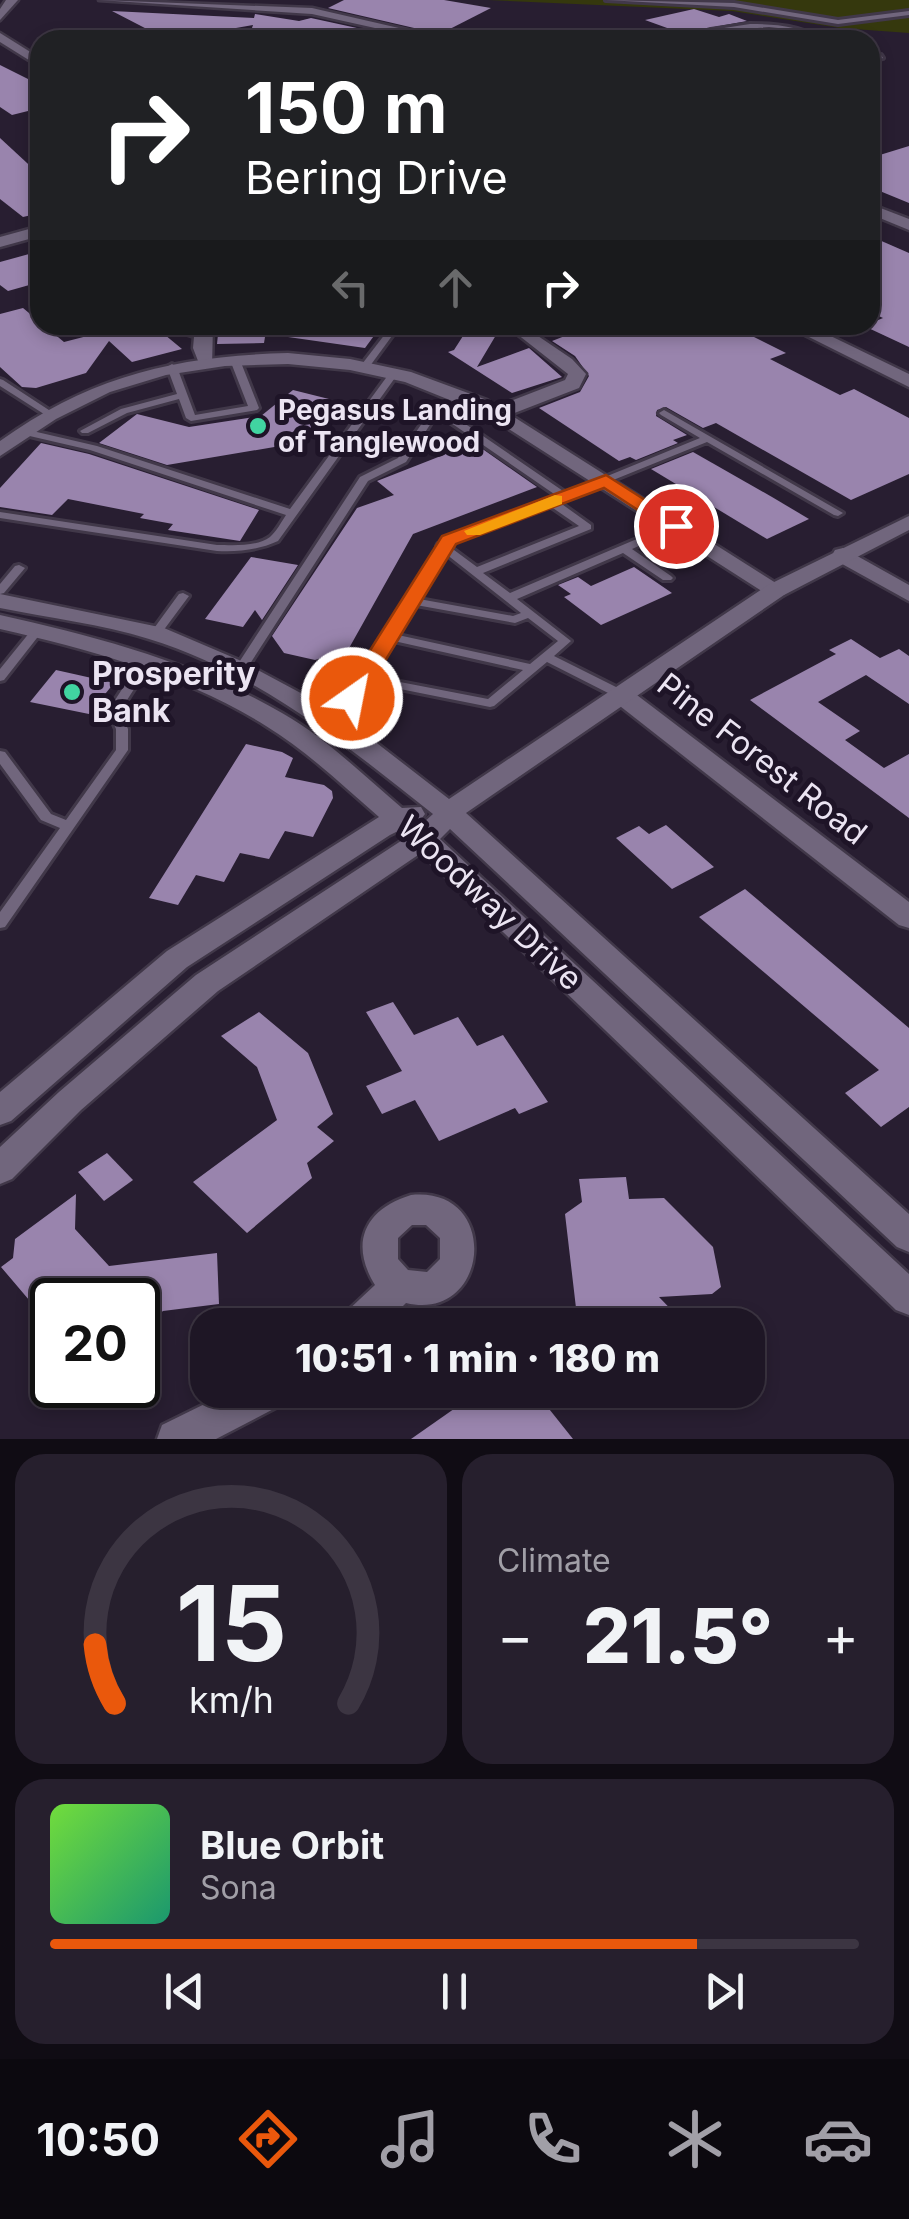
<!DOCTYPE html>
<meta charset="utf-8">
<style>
:root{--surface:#1e1625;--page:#261f2d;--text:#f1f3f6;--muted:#a19fa7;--line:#3c3542;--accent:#ea580c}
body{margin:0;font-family:Inter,sans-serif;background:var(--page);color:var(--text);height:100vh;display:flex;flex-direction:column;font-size:38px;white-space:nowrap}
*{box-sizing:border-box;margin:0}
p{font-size:32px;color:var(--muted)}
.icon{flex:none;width:55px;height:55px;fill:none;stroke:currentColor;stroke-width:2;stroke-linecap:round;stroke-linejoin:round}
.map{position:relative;height:1439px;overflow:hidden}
.drawer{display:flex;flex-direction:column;gap:15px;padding:15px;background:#100c14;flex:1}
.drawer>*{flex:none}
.banner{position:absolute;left:30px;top:30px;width:850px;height:305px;border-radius:30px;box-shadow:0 5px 15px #0003,0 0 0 2px var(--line);background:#202124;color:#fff;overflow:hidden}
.speed{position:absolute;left:30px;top:1278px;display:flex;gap:20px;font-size:50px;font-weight:700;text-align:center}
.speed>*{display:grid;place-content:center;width:130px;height:130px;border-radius:50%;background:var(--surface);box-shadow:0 5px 15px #0003,0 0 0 2px var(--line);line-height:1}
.speed .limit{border:5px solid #111;border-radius:15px;background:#fff;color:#111}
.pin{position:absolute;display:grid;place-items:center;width:85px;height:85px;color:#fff;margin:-42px;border:5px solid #fff;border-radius:50%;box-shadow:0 2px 10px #0007}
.me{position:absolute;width:110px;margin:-55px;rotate:33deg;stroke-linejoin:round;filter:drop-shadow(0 0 8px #0008)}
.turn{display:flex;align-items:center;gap:35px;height:210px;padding:0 50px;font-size:45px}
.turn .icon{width:130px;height:130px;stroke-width:2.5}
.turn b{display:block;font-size:70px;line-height:85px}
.lanes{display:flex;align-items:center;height:95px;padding:0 50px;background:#0003;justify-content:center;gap:50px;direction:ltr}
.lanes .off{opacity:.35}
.big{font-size:75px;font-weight:800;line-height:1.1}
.drawer .widget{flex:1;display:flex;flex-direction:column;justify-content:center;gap:15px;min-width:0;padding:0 35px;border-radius:30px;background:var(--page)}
.drawer .dial{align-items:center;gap:0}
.dial svg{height:260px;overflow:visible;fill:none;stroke:var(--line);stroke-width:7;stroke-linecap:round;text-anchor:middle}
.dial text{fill:var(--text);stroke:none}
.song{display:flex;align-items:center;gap:30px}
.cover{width:120px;height:120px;border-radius:15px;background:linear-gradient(135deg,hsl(100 70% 55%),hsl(160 70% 35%))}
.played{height:10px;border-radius:5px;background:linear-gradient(90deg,var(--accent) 80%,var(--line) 80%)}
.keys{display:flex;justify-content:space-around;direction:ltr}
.heat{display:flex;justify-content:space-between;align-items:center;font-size:55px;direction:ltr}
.drawer .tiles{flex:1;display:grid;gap:15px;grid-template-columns:1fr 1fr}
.widget:last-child{grid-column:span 2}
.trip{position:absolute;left:190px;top:1308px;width:575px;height:100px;border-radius:30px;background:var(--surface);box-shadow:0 5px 15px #0003,0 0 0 2px var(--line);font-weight:800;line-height:100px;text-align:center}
.tab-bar{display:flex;height:160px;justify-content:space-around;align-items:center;background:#0c090f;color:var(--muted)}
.tab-bar .icon{width:70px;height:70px}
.tab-bar .active{color:var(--accent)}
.tab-bar b{font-size:45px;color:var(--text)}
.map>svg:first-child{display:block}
.green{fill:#35380d}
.building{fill:#9984ad}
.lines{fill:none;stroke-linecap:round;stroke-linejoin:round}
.service-casing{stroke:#413849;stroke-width:6}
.minor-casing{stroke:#413849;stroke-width:5}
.tertiary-casing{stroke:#413849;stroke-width:5}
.secondary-casing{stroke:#413849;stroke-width:5}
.service{fill:#71667d;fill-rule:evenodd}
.minor{fill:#71667d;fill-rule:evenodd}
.tertiary{fill:#71667d;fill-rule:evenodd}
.secondary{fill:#71667d;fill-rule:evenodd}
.route{fill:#ea580c;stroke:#983908;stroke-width:2.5}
.slow{fill:#f59e0b}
.poi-dot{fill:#41d4a1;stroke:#1e1427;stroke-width:4}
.labels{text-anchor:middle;stroke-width:10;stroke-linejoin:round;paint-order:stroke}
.far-poi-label{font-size:28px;font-weight:bold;fill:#ebe4f2;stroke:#1e1427;text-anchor:start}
.poi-label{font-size:32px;font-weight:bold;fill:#ebe4f2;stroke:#1e1427;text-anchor:start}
.street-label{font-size:32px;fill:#ebe4f2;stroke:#1e1427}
</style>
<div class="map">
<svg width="909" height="1439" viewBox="0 0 909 1439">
<rect width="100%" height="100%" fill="#281e31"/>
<polygon class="green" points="488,0 909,0 909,33 840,28 732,11"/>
<g class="building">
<polygon points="344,0 444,0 491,8 440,34 328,8"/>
<polygon points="694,9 719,17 729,14 747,21 681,33 645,20"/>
<polygon points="112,11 254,18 255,14 299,21 311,18 412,40 299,40 252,28 253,25 168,40"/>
<polygon points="769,31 794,37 794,40 709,38"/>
<polygon points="0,65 40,85 40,108 12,115 0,107"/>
<polygon points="0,138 40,175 40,213 23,217 0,199"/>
<polygon points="909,146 909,203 870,187 870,158"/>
<polygon points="870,236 909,253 909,347 864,326 883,318 870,312"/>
<polygon points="40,251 40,282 8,291 0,285 0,262"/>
<polygon points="23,308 64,342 130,325 153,325 182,349 132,362 109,341 86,373 36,388 22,387 0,367 0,314"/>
<polygon points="219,325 267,325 264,343 217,344"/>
<polygon points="289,325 382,325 365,348 288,337"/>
<polygon points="470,325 502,325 477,367 529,348 562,377 512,393 448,352 454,350"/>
<polygon points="554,325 730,325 786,353 770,359 840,395 854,389 909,418 909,474 851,500 716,423 703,428 666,407 657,410 656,416 687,435 673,440 678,443 636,460 630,457 619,461 539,408 580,392 589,376 575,356 552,341 570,334"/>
<polygon points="293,390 329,399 305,421 322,425 297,447 286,445 167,465 99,443 137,414 189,427 261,416"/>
<polygon points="41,443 89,454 259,510 240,541 168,530 173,524 140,518 144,514 68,499 52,515 0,507 0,488"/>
<polygon points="474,443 537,487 413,534 348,650 315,660 284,653 272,636 357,508 394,495 377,481"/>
<polygon points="693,452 772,497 809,519 767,539 651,469"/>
<polygon points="251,557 298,565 262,620 255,610 243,627 205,619"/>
<polygon points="634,567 672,593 601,625 564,597 571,594 558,585 578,577 591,586"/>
<polygon points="851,639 880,658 899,649 909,656 909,704 866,675 818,702 860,731 845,740 884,768 909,754 909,818 750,700 836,654 829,650"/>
<polygon points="56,670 114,683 89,714 30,702"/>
<polygon points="246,744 282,752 293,758 285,777 324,785 332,791 333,798 313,837 285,831 269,859 240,853 224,882 196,875 178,905 149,898"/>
<polygon points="666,825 714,867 672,889 616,838 639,826 649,834"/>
<polygon points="745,889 909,1028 909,1107 881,1127 845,1093 879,1070 699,917"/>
<polygon points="393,1002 414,1035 458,1017 477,1046 503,1035 548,1102 519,1114 515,1108 439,1141 415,1100 382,1114 366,1086 402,1071 366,1012"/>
<polygon points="259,1012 308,1053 333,1114 317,1127 334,1141 307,1163 312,1178 247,1233 193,1182 277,1120 257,1067 221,1036"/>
<polygon points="107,1153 133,1180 104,1201 78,1172"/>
<polygon points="626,1177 629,1199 664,1198 713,1247 721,1287 712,1294 659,1297 686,1325 578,1325 565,1214 582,1202 579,1179"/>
<polygon points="76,1194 75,1229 109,1266 217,1253 219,1304 163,1311 138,1331 138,1300 52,1300 52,1327 1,1267 13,1258 15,1239"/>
<polygon points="481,1390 534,1390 573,1439 411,1439"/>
</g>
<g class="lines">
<defs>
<g id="service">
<polygon points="606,0 734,3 838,20 909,11 909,15 838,24 734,7"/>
<path d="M750,24c26,0 50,2 73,16h-8l-12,-7 -16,-4 -18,-2 -39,3 -46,10h-10l37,-10z"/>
<polygon points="881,55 883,58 870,62 870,58"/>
<polygon points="392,325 400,325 367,370 361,370 359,368"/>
<polygon points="235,357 240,360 259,408 257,410 191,421 186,418 179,399 127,413 88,433 82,433 80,431 121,409 177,394 167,367 172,364 177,367 195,415 248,406 230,360"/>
<path d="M394,370l5,3 -2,2 -119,166c-20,9 -39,11 -61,10l-217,-33v-6l217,33c16,0 40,2 53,-8 6,-5 12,-16 16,-22l-196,-65 -69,-16 -2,-2 5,-3 73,17 193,63 101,-138z"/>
<polygon points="0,379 3,380 55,414 53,416 47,416 0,386"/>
<path d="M467,395l3,1v4l-22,12 118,81 134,-55 -39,-23 -2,-2 5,-3 179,103 -5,3 -4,-1 -127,-73 -148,60 32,23v4l-108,44 27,20 162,-69h8v4l-48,21 39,27 2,2 -2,2h-8l-40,-27 -106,46 54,42 -17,15 70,35 2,3 -2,3h-8l-69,-35 -53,44 -4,1 -120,-24 -37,39h-8l-2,-3 2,-3 32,-32 49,-81 -2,-2 5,-3 29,-49 -1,-3 1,-2 4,-1 3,-5 112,-42 -116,-80 -8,4 -27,42 -38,19 -124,192h-8l-2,-3 126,-193 38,-19 29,-42 10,-7zM550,506l29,20 -102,41 -27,-20 3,-5zM446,554l75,59 -8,3 -94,-17zM416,605l99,18 13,-5 30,23 -28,23 -132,-29zM394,641l129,29 -35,29 -114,-22z"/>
<polygon points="19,565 25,568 4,593 0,594 0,584 15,566"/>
<polygon points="183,593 189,596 160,635 152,635 150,633 152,631 179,594"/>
<polygon points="38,626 44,629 4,680 0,681 0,669 34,627"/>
<polygon points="146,657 152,661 120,711 128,729 128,750 5,927 0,928 0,912 60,828 41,820 0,764 0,751 5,752 51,814 66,820 116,750 116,729 108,711 142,658"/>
</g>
<g id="minor">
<polygon points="6,0 18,0 0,20 0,9"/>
<polygon points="99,0 312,8 451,40 429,40 312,14"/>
<polygon points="584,31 608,40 535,40 541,36 564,40"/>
<polygon points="0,33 40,58 40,67 0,42"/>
<polygon points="870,204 909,219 909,230 870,214"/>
<polygon points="40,226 40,236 0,247 0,237"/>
<polygon points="160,325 213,325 212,366 200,366 193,348 194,337"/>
<polygon points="520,325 538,325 538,336 572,359 586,374 579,388 504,417 490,417 490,409 565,380 568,374 517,334"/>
<polygon points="785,325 808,325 909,374 909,387"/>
<polygon points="843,548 909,585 909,601 835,560 832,555 835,550"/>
<polygon points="620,686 629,689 909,902 909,928 899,925 611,699 608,694"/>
<path d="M411,1195c91,-9 79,128 -5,108l-22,22h-44l5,-12 30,-28c-26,-42 -10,-76 36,-90zM412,1225h14l14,13v21l-13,13 -19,-2 -10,-11v-21z"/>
<polygon points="233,1390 291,1390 285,1403 216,1439 157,1439 162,1425"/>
</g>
<path id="tertiary" d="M288,353l62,6 61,13 76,28 300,190 -3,5h-16l-281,-180 -82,-33 -55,-12 -62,-6 -63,2 -59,9 -56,17 -54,27 -56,37v-15c92,-66 177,-85 288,-88z"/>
<path id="secondary" d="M909,516v14l-125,65 -318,218 443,401v38l-12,-5 -447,-418 -10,10 469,435v41l-13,-5 -475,-457 -203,138 -137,119 -69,69 -12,5v-37l59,-55 137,-117 208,-136 -8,-7 -6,3 -203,132 -176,154 -11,4v-33l167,-141 212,-134c-36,-31 -72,-66 -113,-91 -81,-51 -175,-76 -266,-97v-14c97,22 194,47 282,98 44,25 81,62 120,95l19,-1 4,7 -6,8 3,2 11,-10c-87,-69 -176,-142 -284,-175 -47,-15 -100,-21 -149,-31v-14l164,34 75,32 99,53 111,86 319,-214z"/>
</defs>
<use href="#service" class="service-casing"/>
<use href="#minor" class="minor-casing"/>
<use href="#tertiary" class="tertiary-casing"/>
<use href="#secondary" class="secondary-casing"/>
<use href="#service" class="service"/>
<use href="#minor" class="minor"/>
<use href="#tertiary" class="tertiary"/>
<use href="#secondary" class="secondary"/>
</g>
<polygon class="route" points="606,475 686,526 683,531 670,531 604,488 456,544 359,704 344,704 340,698 442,536"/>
<polygon class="slow" points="555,495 562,496 562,504 480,535 467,535 464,531"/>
<g class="poi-dot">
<circle cx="258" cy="426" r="10"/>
<circle cx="72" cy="692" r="10"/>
</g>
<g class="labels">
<g class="far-poi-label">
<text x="278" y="420">Pegasus Landing<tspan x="278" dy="32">of Tanglewood</tspan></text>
</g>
<g class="poi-label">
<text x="92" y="685">Prosperity<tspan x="92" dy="37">Bank</tspan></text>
</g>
<g class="street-label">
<text transform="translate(762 759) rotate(38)" y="11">Pine Forest Road</text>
<text transform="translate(490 903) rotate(43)" y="11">Woodway Drive</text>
</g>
</g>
</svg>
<div class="speed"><div class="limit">20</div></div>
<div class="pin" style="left:676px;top:526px;background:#d93025"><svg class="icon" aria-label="arrive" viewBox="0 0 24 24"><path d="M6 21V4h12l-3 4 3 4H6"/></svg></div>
<svg class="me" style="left:352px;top:698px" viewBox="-20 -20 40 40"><circle r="17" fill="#ea580c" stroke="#fff" stroke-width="3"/><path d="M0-11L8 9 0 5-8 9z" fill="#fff"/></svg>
<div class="trip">10:51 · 1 min · 180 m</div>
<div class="banner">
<div class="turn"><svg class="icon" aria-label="right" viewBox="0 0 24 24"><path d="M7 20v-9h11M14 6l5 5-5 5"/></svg><div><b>150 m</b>Bering Drive</div></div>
<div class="lanes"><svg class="icon off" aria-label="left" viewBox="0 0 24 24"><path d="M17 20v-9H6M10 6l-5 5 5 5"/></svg><svg class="icon off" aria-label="ahead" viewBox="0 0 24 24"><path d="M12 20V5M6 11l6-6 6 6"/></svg><svg class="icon" aria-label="right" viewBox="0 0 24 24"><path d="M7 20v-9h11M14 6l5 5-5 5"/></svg></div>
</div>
</div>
<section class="drawer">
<div class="tiles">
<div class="widget dial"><svg viewBox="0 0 100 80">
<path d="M14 69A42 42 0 1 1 86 69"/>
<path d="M14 69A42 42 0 0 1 8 51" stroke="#ea580c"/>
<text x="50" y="56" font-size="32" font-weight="700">15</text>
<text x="50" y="72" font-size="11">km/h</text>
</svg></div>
<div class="widget"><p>Climate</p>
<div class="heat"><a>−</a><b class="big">21.5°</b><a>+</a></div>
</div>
<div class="widget">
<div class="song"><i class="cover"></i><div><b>Blue Orbit</b><p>Sona</p></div></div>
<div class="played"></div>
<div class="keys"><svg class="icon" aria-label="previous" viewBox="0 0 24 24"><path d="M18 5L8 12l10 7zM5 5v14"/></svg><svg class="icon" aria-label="pause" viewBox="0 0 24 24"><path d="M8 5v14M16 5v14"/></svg><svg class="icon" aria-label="next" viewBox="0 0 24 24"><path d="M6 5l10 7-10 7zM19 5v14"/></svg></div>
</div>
</div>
</section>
<nav class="tab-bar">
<b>10:50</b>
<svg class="icon active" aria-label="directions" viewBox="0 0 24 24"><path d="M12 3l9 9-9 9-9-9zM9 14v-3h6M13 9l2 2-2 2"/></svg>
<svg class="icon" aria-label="music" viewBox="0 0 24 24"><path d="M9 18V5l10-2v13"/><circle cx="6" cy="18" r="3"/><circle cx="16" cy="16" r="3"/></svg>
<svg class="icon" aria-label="phone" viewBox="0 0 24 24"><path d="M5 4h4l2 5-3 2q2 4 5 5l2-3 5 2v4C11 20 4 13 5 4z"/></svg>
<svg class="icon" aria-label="climate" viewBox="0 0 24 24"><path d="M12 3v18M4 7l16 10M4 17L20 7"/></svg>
<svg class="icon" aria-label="car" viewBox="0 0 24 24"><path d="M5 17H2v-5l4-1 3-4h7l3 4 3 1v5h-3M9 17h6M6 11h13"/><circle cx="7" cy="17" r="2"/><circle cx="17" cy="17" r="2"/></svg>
</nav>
